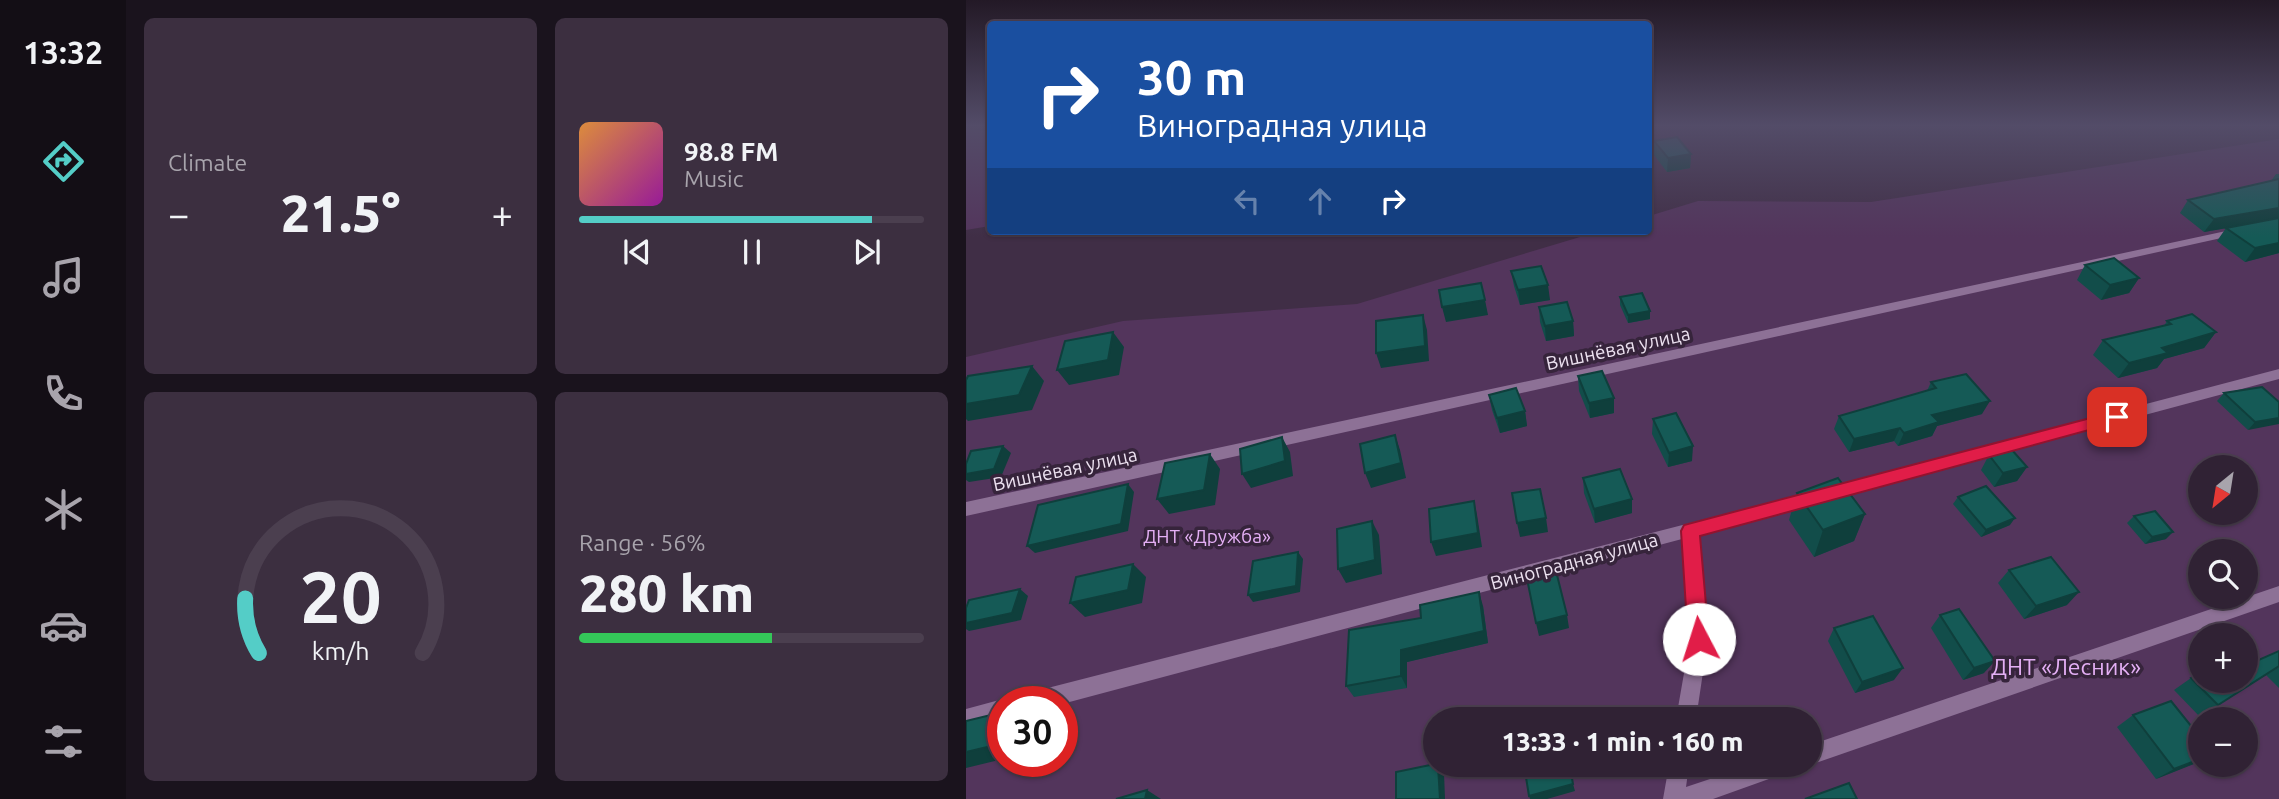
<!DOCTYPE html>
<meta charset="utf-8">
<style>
:root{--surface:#302234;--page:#3c2f40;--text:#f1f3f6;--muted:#a8a4ac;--line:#4b3f4f;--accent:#54cdc7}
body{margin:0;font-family:Ubuntu,sans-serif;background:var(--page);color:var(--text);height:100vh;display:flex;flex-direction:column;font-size:26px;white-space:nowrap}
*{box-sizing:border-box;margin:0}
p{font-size:23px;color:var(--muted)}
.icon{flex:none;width:38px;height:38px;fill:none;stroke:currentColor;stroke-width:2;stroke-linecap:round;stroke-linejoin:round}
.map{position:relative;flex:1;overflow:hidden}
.panel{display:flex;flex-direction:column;gap:18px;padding:18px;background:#1a131d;width:840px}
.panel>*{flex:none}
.top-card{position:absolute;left:21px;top:21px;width:665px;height:214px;border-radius:7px;box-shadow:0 2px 5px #0004,0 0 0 2px var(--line);background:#1a4fa0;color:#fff;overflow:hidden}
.needle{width:46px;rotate:210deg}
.fabs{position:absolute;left:1222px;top:455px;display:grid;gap:14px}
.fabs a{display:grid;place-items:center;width:70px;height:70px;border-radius:50%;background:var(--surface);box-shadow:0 2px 5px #0004,0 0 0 2px var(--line);font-size:35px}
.speed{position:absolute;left:21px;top:686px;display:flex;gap:14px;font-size:35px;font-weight:700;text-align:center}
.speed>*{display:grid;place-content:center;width:91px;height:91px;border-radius:50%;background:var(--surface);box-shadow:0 2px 5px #0004,0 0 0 2px var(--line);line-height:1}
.speed .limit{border:10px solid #d22;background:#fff;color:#111}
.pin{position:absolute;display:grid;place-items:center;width:60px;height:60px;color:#fff;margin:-30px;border-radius:14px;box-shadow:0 4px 10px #0006}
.me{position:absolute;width:77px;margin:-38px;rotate:355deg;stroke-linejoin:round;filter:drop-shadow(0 0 5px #0008)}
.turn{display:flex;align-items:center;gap:24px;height:147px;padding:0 35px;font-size:32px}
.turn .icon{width:91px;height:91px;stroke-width:2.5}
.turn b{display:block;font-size:49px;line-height:60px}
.lanes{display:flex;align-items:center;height:66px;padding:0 35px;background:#0003;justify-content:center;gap:35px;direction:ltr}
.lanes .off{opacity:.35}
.big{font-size:52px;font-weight:800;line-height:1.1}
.panel .card{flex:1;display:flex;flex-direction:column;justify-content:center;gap:10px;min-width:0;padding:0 24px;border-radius:10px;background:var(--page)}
.panel .dial{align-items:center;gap:0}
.dial svg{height:182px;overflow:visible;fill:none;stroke:var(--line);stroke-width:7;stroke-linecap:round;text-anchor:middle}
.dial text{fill:var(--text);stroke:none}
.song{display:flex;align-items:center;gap:21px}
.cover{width:84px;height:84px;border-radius:10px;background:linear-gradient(135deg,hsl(30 70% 55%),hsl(300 70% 35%))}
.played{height:7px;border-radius:4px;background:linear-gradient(90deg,var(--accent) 85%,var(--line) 85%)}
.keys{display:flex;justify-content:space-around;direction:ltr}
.heat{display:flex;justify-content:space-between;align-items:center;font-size:38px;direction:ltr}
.charge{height:10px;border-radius:5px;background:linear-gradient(90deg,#34c759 56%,var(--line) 0)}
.panel .tiles{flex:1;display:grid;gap:18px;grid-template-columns:repeat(2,1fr)}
.trip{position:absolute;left:457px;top:707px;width:399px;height:70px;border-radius:35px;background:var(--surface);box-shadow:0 2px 5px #0004,0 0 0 2px var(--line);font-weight:800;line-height:70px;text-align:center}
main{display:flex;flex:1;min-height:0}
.dock{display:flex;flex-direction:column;width:126px;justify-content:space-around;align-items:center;background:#130e15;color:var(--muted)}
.dock .icon{width:49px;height:49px}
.dock .current{color:var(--accent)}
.dock b{font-size:32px;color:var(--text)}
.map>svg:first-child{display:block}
.green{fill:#53355c;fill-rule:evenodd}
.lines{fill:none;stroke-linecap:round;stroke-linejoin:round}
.street{fill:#8d7196;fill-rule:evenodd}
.wall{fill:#124d4a}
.shaded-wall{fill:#0f3f3c}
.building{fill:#155a56;stroke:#0f3f3c;stroke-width:2}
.route{fill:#e11d48;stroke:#92132f;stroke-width:2}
.labels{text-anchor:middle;stroke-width:7;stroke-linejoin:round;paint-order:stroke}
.street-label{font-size:19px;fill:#ece1f0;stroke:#36243b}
.park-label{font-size:19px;fill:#e4aff5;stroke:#36243b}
.near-park-label{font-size:23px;fill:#e4aff5;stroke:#36243b}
</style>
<main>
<nav class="dock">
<b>13:32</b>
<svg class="icon current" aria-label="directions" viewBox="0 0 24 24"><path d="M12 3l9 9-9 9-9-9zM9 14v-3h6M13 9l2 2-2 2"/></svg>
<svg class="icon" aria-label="music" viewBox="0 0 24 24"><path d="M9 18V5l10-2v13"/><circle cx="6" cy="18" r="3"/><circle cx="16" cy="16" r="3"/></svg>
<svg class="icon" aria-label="phone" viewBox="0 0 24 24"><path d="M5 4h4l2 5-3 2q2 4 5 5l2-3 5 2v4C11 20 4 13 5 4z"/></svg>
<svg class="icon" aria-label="climate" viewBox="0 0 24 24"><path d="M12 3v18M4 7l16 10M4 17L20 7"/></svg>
<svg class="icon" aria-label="car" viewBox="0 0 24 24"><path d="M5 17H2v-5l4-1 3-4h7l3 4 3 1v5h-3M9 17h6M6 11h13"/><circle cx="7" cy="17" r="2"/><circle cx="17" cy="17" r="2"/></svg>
<svg class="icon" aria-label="filters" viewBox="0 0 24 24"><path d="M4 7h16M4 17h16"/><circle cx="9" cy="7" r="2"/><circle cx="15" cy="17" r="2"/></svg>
</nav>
<section class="panel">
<div class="tiles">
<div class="card"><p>Climate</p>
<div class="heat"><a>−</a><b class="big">21.5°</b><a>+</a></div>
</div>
<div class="card">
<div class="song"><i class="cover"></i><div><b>98.8 FM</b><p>Music</p></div></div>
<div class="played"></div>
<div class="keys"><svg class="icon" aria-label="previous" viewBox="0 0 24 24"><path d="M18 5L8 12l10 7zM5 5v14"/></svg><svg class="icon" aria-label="pause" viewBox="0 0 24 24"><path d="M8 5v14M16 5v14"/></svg><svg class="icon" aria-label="next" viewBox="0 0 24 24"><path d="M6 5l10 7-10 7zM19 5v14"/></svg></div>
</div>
<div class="card dial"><svg viewBox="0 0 100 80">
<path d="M14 69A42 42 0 1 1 86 69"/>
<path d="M14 69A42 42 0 0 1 8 45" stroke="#54cdc7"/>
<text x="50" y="56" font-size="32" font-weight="700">20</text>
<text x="50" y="72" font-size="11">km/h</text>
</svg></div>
<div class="card"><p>Range · 56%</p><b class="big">280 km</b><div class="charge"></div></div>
</div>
</section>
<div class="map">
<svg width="1313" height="799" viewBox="0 0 1313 799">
<rect width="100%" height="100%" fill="#402e46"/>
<g class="green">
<polygon points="0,129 24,131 24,226 0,230"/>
<path d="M1313,139v660h-1313v-442l157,-36 234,-17 243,-73h48l1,-15 49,-15 173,1zM1234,467h45v46h-45zM1234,551h45v46h-45zM1234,635h45v46h-45zM37,702h59v59h-59zM469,719h375v46h-375zM1234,719h45v46h-45z"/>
</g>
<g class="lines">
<g class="street">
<polygon points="1274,228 1279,231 1278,233 0,516 0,502"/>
<polygon points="1313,369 1313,379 865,499 859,498 857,493 859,488 865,487"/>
<polygon points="845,492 851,493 853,498 851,503 732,534 742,639 730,719 710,719 724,639 716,539 96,704 96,702 56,702 59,695 66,692"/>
<polygon points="1313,586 1313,602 844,765 843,765 844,745"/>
<polygon points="37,699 43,702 37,702 37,719 0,729 0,709"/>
<polygon points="703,765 723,765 720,787 786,765 825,765 822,772 747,799 697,799"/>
</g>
</g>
<g class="wall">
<polygon points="688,141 725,154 724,168 701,172 688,155"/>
<polygon points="1310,174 1313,174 1313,253 1279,262 1251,241 1260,228 1238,232 1214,213 1222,200 1305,181"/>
<polygon points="1119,265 1173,278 1163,293 1135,300 1111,280"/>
<polygon points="545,271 584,300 554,305 548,286"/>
<polygon points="654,297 684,319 662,323 654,305"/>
<polygon points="573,307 607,321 608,336 580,341 574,322"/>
<polygon points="1201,321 1250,332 1238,348 1198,359 1191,368 1152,378 1127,355 1137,340 1198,326"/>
<polygon points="612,376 648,398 648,413 624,418 613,391"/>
<polygon points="965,382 1016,414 971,426 966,436 932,446 928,441 883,452 868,429 873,416 961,391"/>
<polygon points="1258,393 1313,402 1282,430 1251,401"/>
<polygon points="523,395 559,411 561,426 534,433 526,410"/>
<polygon points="687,419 726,461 702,467 686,434"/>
<polygon points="1023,455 1061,467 1051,481 1028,487 1015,470"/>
<polygon points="617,478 666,499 666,513 629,523 618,493"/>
<polygon points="831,493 899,514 888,541 848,557 823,520"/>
<polygon points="992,497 1044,525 1015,537 987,504"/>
<polygon points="1168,516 1200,539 1179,544 1161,523"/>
<polygon points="1043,570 1101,605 1058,619 1032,583"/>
<polygon points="517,606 522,643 441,662 441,688 388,697 380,686 455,618"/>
<polygon points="974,615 1018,673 997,680 965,628"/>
<polygon points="868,628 928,680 889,693 862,641"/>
<polygon points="1313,651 1313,688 1300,675 1234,717 1208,690 1225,678 1279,681"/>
<polygon points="1167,715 1234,737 1234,761 1190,779 1151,727"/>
</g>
<g class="shaded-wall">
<polygon points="725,154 724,168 701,172 702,158"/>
<polygon points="1313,208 1313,219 1238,232 1248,219"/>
<polygon points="1313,243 1313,253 1279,262 1289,248"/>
<polygon points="1173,278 1163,293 1135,300 1144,285"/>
<polygon points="582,285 584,300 554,305 552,290"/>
<polygon points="519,300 522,315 480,322 476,307"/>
<polygon points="684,311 684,319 662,323 662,315"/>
<polygon points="457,315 461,330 463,361 415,368 410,353"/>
<polygon points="607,321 608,336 580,341 579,326"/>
<polygon points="147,332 158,347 153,375 103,385 91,370"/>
<polygon points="1250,332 1238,348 1198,359 1191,368 1152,378 1163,363 1196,348"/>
<polygon points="66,366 78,381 66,410 2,421 0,419 0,404"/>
<polygon points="648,398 648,413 624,418 623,403"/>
<polygon points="1024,401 1016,414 971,426 966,436 932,446 938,433 966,415"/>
<polygon points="559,411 561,426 534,433 531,418"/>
<polygon points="1313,418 1313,424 1282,430 1289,422"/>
<polygon points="934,428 928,441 883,452 888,439"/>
<polygon points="429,435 434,450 440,478 405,488 399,473"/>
<polygon points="316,437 324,452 327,476 285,488 276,474"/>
<polygon points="37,446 45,453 35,477 3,482 0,480 0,474"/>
<polygon points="727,446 726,461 702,467 703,453"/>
<polygon points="244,454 254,469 249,505 203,514 191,499"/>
<polygon points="1061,467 1051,481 1028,487 1037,473"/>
<polygon points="162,484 168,492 162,531 69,553 61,546"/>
<polygon points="666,499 666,513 629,523 628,509"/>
<polygon points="508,501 511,515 516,547 470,556 465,542"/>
<polygon points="899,514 888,541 848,557 857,530"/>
<polygon points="580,518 582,532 554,537 551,523"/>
<polygon points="1049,518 1044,525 1015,537 1020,530"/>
<polygon points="406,521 413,535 416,574 380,583 372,569"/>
<polygon points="1207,532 1200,539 1179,544 1186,537"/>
<polygon points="332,552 337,559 334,592 287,602 282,595"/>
<polygon points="167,564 180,577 176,603 119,617 104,603"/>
<polygon points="54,589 62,596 55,620 3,631 0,629 0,623"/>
<polygon points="513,592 517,606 522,643 441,662 441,688 435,676 435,650"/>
<polygon points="1113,592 1101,605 1058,619 1070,606"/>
<polygon points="601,615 603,628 573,636 570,623"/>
<polygon points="1029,661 1018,673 997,680 1008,668"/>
<polygon points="937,668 928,680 889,693 896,682"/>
<polygon points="37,735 37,759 0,768 0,752"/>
<polygon points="1234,759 1234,761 1228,764 1190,779 1208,769"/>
<polygon points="472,765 478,773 479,799 474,799"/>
<polygon points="613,765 643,765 606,775 604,767"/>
<polygon points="607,784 609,791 581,799 564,799 563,796"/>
<polygon points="181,790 195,799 179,799"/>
</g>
<g class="building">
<polygon points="711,137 725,154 702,158 688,141"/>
<polygon points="1313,179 1313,208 1248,219 1222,200"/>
<polygon points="1313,218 1313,243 1289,248 1260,228"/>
<polygon points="1148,258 1173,278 1144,285 1119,265"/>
<polygon points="575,266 582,285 552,290 545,271"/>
<polygon points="515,283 519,300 476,307 473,290"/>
<polygon points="676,293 684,311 662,315 654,297"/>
<polygon points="601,302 607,321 579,326 573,307"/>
<polygon points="1226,314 1250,332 1196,348 1202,353 1163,363 1137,340 1205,324 1201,321"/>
<polygon points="457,315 459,346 410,353 410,321"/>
<polygon points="147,332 142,360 91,370 99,341"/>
<polygon points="66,366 53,395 0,404 0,380 2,376"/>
<polygon points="636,371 648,398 623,403 612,376"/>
<polygon points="1000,374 1024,401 966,415 973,422 938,433 934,428 888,439 873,416 970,388 965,382"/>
<polygon points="1296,387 1313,402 1313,418 1289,422 1258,393"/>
<polygon points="550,388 559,411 531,418 523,395"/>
<polygon points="710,413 727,446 703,453 687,419"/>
<polygon points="429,435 435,463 399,473 394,444"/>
<polygon points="316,437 319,461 276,474 274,449"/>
<polygon points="37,446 28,469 0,474 0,464 5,451"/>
<polygon points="1046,450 1061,467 1037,473 1023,455"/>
<polygon points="244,454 238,490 191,499 199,463"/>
<polygon points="654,469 666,499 628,509 617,478"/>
<polygon points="872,478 899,514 857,530 831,493"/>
<polygon points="162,484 155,524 61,546 72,505"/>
<polygon points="1020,486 1049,518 1020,530 992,497"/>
<polygon points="574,489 580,518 551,523 546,493"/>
<polygon points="508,501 512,533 465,542 463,509"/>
<polygon points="1189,511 1207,532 1186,537 1168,516"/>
<polygon points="406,521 409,560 372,569 371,529"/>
<polygon points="332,552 330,586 282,595 287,561"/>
<polygon points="1085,557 1113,592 1070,606 1043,570"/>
<polygon points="167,564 162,590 104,603 110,577"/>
<polygon points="589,567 601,615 570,623 560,574"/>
<polygon points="54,589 46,613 0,623 0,608 3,600"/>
<polygon points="513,592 518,631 435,650 435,676 380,686 383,630 455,618 454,605"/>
<polygon points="993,609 1029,661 1008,668 974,615"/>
<polygon points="907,616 937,668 896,682 868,628"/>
<polygon points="1313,651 1313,666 1252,705 1225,678 1234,673 1234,681 1279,681 1279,666"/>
<polygon points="1205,701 1234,737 1234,759 1208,769 1167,715"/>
<polygon points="37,712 37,735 34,744 0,752 0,721"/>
<polygon points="469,764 469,765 472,765 474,799 430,799 430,772"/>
<polygon points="558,765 613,765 604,767 607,784 563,796"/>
<polygon points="883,783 891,799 839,799"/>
<polygon points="181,790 179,799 150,799"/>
</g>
<linearGradient id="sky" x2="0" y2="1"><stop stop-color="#231926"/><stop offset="0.53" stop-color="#534c68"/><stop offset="1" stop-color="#534c68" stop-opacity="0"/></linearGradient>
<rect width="1313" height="237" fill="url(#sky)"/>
<polygon class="route" points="1151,411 1156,413 1159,417 1156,421 734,536 743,639 740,646 733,649 726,646 722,639 715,531 718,525"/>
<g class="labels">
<g class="street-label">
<text transform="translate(652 348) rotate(-12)" y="7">Вишнёвая улица</text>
<text transform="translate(99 469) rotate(-12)" y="7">Вишнёвая улица</text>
<text transform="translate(608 561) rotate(-15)" y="7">Виноградная улица</text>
</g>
<g class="park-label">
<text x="241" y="543">ДНТ «Дружба»</text>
</g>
<g class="near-park-label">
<text x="1100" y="675">ДНТ «Лесник»</text>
</g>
</g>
</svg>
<div class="fabs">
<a><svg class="needle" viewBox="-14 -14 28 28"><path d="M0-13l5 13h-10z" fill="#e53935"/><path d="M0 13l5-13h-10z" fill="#a8a4ac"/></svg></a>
<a><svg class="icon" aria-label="search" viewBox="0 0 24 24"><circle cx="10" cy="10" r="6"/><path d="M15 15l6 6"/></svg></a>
<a>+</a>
<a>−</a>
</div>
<div class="speed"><div class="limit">30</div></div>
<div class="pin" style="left:1151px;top:417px;background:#d93025"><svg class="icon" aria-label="arrive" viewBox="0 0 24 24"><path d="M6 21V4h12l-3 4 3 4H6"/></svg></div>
<svg class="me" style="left:733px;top:639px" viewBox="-20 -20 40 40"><circle r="19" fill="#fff"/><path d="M0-13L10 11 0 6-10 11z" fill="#e11d48"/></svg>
<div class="trip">13:33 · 1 min · 160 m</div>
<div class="top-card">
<div class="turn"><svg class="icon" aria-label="right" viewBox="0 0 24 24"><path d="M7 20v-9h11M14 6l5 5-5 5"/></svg><div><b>30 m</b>Виноградная улица</div></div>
<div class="lanes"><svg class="icon off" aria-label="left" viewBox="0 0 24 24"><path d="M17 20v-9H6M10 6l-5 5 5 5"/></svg><svg class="icon off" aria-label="ahead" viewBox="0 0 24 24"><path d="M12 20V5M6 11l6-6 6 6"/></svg><svg class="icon" aria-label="right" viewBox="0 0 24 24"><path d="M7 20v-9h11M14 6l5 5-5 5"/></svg></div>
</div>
</div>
</main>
